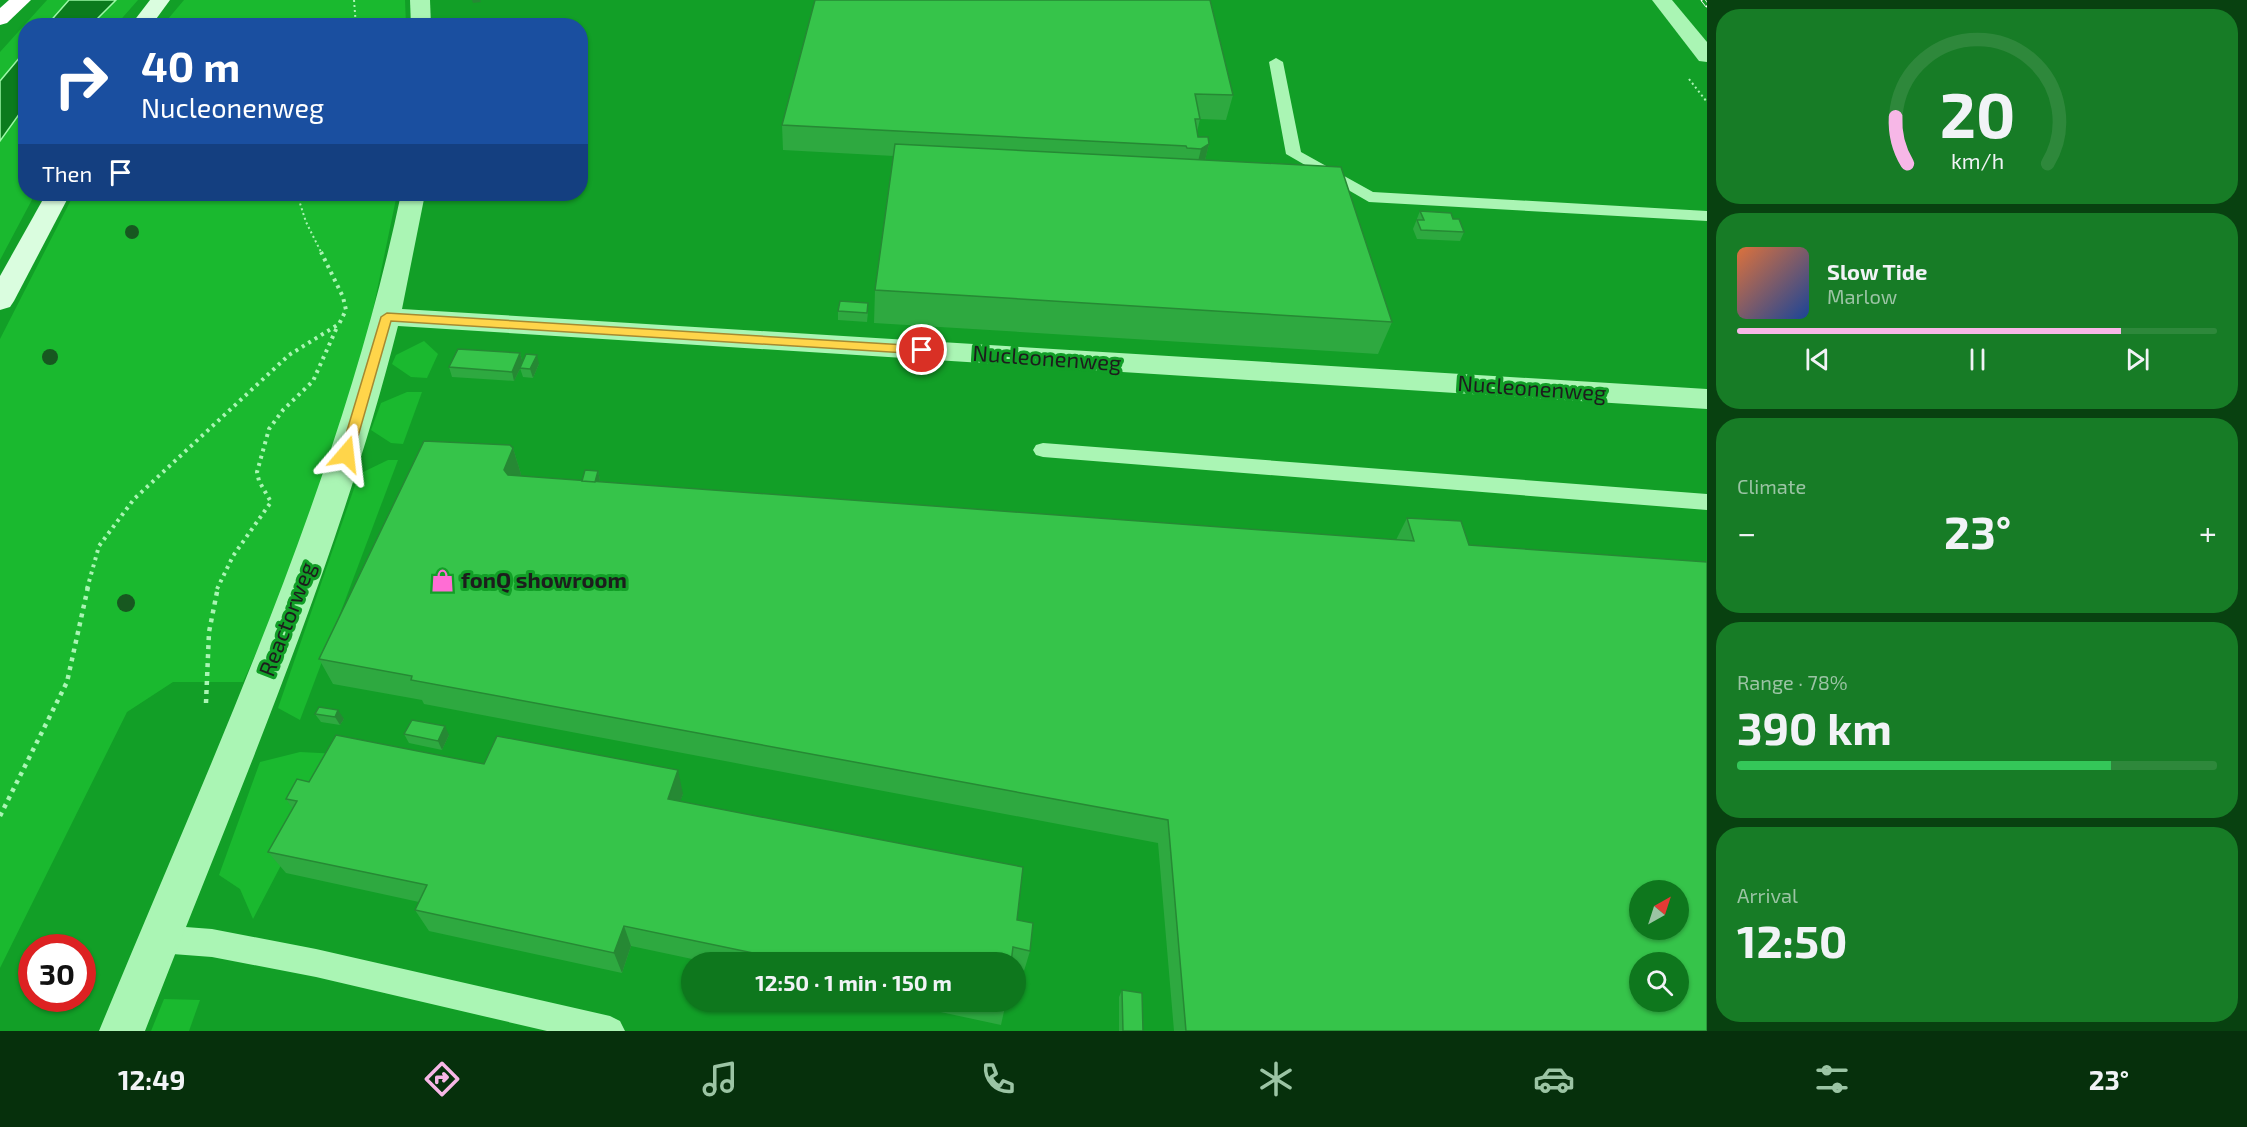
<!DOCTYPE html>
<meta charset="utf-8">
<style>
:root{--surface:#0e771d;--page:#177c26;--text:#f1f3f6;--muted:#9bc4a4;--line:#2e883b;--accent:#f7b7e7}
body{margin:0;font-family:"Exo 2",sans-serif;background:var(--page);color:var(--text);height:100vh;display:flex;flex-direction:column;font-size:22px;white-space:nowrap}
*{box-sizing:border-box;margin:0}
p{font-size:20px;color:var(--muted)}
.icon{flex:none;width:33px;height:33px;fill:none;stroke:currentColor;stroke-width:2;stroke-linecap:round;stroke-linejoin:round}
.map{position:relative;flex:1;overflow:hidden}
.side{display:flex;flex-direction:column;gap:9px;padding:9px;background:#084110;width:540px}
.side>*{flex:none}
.banner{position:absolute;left:18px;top:18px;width:570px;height:183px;border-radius:24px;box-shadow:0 2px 4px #0004;background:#1a4fa0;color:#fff;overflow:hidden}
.needle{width:39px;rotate:39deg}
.fabs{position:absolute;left:1629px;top:880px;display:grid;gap:12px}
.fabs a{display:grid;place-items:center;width:60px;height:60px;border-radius:50%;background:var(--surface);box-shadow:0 2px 4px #0004;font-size:30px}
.speed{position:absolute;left:18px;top:934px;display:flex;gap:12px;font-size:30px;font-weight:700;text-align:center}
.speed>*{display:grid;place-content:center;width:78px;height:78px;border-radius:50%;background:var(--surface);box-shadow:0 2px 4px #0004;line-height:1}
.speed .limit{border:9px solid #d22;background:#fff;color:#111}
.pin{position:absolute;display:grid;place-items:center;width:51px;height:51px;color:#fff;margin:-26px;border:3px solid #fff;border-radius:50%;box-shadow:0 2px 6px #0007}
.me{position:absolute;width:66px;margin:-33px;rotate:17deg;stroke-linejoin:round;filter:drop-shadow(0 0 4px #0008)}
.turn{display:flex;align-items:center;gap:21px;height:126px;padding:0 24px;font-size:27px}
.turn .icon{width:78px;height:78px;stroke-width:2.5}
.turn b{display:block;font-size:42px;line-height:51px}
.then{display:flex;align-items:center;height:57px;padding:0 24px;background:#0003;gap:12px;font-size:22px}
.big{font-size:45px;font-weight:700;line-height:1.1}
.side .card{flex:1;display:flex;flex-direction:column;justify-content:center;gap:9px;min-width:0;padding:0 21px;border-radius:24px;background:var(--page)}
.side .dial{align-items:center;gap:0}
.dial svg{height:156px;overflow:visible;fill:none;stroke:var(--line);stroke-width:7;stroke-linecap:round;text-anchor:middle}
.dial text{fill:var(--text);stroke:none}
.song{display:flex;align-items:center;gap:18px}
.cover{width:72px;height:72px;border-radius:9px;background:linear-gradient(135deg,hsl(20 70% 55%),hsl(220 70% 35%))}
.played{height:6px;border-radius:3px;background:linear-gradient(90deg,var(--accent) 80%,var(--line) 80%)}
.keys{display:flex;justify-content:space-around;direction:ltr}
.heat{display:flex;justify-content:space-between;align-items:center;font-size:33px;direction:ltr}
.charge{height:9px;border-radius:4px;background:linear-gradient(90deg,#34c759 78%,var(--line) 0)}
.trip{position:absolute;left:681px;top:952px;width:345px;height:60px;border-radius:30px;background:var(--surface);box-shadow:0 2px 4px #0004;font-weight:700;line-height:60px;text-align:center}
.dock{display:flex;height:96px;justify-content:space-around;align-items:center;background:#06300c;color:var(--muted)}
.dock .icon{width:42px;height:42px}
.dock .current{color:var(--accent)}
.dock b{font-size:27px;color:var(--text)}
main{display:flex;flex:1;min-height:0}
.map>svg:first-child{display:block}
.green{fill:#1ab92f}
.water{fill:#0b7b1d;stroke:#9cf8a7;stroke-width:1.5}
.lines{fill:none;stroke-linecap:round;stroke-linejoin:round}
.path-far2{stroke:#aaf5b4;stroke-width:2;stroke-dasharray:2 3;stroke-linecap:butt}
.path-far1{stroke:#aaf5b4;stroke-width:4;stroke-dasharray:3 4.5;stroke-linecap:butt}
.path{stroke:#aaf5b4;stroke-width:4.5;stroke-dasharray:4 5;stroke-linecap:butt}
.service{fill:#aaf5b4;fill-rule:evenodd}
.minor{fill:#aaf5b4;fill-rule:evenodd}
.tertiary{fill:#aaf5b4;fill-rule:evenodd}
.secondary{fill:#dafddf;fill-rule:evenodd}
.motorway{fill:#fff;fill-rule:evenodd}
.rail-casing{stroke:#fff;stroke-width:4.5}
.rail{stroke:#129f27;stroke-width:3;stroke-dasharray:9;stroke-linecap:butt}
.tree{fill:#175820}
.wall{fill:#2ea940}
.shaded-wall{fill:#268934}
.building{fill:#36c44a;stroke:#268934;stroke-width:1.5;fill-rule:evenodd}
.route{fill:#ffd54a;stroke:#a68a30;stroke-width:1.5}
.labels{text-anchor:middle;stroke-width:6;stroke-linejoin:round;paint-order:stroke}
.street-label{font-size:22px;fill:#1d1d1d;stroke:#129f27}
.poi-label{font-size:22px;font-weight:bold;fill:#1d1d1d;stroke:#129f27;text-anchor:start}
</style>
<main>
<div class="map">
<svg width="1707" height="1031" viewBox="0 0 1707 1031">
<rect width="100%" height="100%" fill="#129f27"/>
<g class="green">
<polygon points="47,0 138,0 116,25 26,26 26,194 35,194 0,260 0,52"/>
<polygon points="184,0 405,0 406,25 163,25"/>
<polygon points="74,194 397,194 362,363 312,529 243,682 173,682 127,712 0,968 0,339"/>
<polygon points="424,341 438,354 427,378 411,377 392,364 396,355"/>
<polygon points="407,392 422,392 403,444 391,443 371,430 381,403"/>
<polygon points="388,460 398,460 300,720 278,708 359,474"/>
<polygon points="300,752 339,754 253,919 240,889 219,875 260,762"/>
<polygon points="164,999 200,1000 189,1031 151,1031"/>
</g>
<g class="water">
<polygon points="69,0 116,0 91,25 47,25"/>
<polygon points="25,51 25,106 0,141 0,81"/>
</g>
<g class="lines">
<g class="path-far2">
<polyline points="354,0 356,26"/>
<polyline points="1689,79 1707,102"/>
<polyline points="297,194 306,222 322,254"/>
</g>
<g class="path-far1">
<polyline points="87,589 99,546 134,499 289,355 339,324 346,310 343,297 321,252"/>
<polyline points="217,589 233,556 271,502 259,481 257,472 269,429 283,410 313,381 338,325"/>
</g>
<g class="path">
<polyline points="206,703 209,632 218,587"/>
<polyline points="0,816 67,682 88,587"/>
</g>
<g class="service">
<polygon points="1276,58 1283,62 1301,152 1373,192 1707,211 1707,221 1369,202 1286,154 1269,62"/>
<polygon points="1043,443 1707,494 1707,510 1043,457 1036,455 1033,450 1036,445"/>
<polygon points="159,925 212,929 316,949 610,1016 620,1021 625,1031 547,1031 316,977 212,957 159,953 149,949 145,939 149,929"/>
</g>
<g class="minor">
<polygon points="410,0 430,0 431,26 411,26"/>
<path d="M401,194h24l-23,115 1305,80v20l-1309,-83c-61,242 -163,473 -253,705h-46c113,-274 241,-546 302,-837z"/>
</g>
<polygon class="tertiary" points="1652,0 1672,0 1707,42 1707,62 1699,61"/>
<g class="secondary">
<polygon points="150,0 170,0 151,26 130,26"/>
<polygon points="46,194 70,194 14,301 10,307 0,310 0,276"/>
</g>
<polygon class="motorway" points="9,0 31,0 7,23 0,25 0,8"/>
<defs>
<polyline id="rail" points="1703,0 1707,5"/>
</defs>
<use href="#rail" class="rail-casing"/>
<use href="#rail" class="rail"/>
</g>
<g class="tree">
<circle cx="132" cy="232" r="7"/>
<circle cx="50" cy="357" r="8"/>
<circle cx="126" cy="603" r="9"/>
</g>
<g class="wall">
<polygon points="815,0 1233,95 1226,120 1200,119 1197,132 1198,137 1209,144 1205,160 1392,322 1378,354 874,323 875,290 894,156 783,150 782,125"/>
<polygon points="1420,211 1453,219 1464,232 1460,241 1417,239 1413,229"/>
<polygon points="838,311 868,312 867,322 838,320"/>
<polygon points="520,353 523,363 539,364 533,378 523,377 520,368 523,363 514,381 452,377 449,367"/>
<polygon points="513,448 521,474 520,476 582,481 598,471 600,480 600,482 1396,540 1407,518 1469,545 1707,1031 1174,1031 1158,843 424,704 422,700 333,684 319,659"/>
<polygon points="319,707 344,719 340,725 321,722 315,714"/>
<polygon points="404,734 449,735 442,750 409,743"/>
<polygon points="484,764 683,794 680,801 1017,920 1030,951 1024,971 1016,969 1016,963 711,963 631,946 622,973 429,931 415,910 419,902 286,873 268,852 293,809 286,799 309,782"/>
<polygon points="1122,990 1143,1031 1119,1031 1119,997"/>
<polygon points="894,1002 1006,1002 1001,1025"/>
</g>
<g class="shaded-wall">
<polygon points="472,0 480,0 481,2 473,3"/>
<polygon points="1209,144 1203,169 1195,174 1201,149"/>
<polygon points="520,353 523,363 514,381 512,372"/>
<polygon points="537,355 539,364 533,378 530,369"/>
<polygon points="513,448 521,474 513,496 504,470"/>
<polygon points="598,471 600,480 596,494 594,485"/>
<polygon points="338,710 344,719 340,725 335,717"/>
<polygon points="445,726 449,735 442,750 438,741"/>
<polygon points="678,770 683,794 673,822 668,799"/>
<polygon points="624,926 631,946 622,973 614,953"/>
</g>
<g class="building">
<polygon points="815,0 1210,0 1233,95 1195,94 1200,119 1195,119 1198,137 1208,137 1209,144 1201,149 1187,148 1186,146 782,125"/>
<polygon points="895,144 1341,167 1392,322 875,290"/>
<polygon points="1420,211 1451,213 1453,219 1459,219 1464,232 1421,230 1417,220 1424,220"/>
<polygon points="840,301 868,303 867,313 838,311"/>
<polygon points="458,349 520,353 512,372 449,367"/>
<polygon points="526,354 537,355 530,369 520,368"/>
<path d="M424,441l86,4 3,3 -9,22 4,5 906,66 -7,-23 54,3 8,24 238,17v469h-521l-18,-211 -757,-140 1,-4 -93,-17zM1640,891h38v39h-38zM1640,963h38v39h-38z"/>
<polygon points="585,470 598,471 595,482 582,481"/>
<polygon points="319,707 338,710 335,717 315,714"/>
<polygon points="412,720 445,726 438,741 404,734"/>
<polygon points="336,735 484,764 497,736 678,770 668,799 1023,867 1017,920 1033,923 1030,951 1013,947 1011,963 801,963 624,926 614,953 415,910 427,885 268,852 297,801 286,799 297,779 309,782"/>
<polygon points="1122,990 1142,993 1143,1031 1123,1031"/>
<polygon points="986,1002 1006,1002 1006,1006"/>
</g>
<polygon class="route" points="387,313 922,346 928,350 922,354 391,321 353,454 346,458 342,457 340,454 381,317"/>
<defs>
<symbol id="shop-bare" viewBox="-9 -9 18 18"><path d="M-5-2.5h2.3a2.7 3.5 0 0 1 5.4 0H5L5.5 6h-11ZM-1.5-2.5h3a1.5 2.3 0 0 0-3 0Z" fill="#ff6dd4" stroke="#129f27" stroke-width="2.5" paint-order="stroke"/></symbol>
</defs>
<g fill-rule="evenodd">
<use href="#shop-bare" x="426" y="564" width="33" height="33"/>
</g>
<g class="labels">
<g class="street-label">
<text transform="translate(1047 358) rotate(4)" y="8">Nucleonenweg</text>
<text transform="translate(1532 388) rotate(4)" y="8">Nucleonenweg</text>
<text transform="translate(287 619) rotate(-69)" y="8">Reactorweg</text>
</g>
<g class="poi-label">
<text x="461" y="588">fonQ showroom</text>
</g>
</g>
</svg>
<div class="fabs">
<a><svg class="needle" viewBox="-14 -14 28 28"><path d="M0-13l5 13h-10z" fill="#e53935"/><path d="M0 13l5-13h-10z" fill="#9bc4a4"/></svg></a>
<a><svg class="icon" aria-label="search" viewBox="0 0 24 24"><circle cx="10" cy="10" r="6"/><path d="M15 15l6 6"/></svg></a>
</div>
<div class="speed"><div class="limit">30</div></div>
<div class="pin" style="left:922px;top:350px;background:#d93025"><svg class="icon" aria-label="arrive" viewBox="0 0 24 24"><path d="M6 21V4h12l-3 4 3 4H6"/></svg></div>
<svg class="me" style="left:346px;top:454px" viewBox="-20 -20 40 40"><path d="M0-17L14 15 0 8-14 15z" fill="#ffd54a" stroke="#fff" stroke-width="4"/></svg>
<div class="trip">12:50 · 1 min · 150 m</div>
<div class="banner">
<div class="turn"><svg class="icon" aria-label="right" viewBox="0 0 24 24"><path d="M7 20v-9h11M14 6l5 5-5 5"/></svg><div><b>40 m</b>Nucleonenweg</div></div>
<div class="then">Then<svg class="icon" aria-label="arrive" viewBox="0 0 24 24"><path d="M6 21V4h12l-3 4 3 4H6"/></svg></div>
</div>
</div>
<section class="side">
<div class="card dial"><svg viewBox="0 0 100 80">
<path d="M14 69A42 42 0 1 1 86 69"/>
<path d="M14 69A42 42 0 0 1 8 45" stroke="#f7b7e7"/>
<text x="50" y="56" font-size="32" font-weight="700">20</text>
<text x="50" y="72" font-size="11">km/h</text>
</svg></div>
<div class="card">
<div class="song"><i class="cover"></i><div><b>Slow Tide</b><p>Marlow</p></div></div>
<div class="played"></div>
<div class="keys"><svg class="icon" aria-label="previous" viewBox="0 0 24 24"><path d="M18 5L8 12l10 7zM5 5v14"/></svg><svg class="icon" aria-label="pause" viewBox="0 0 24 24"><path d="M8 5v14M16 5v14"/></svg><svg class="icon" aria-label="next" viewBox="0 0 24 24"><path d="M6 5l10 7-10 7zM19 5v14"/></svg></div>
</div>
<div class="card"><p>Climate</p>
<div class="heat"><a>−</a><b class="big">23°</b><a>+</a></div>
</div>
<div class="card"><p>Range · 78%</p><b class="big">390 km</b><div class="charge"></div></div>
<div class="card"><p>Arrival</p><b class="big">12:50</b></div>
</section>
</main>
<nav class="dock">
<b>12:49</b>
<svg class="icon current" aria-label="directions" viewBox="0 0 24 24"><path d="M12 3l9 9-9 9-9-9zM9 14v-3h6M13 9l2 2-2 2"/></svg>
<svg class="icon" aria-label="music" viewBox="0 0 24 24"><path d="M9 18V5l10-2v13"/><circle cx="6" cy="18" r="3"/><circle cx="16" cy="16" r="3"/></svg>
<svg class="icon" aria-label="phone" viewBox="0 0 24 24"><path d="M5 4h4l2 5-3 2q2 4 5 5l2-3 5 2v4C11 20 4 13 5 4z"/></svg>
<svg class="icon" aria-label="climate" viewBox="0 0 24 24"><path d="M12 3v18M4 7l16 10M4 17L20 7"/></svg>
<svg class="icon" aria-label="car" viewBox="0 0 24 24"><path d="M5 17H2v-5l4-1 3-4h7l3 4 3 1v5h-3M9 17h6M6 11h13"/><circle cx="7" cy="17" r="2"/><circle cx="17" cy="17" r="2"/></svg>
<svg class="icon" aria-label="filters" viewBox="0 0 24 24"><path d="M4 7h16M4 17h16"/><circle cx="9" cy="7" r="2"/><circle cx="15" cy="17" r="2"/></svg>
<b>23°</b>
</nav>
